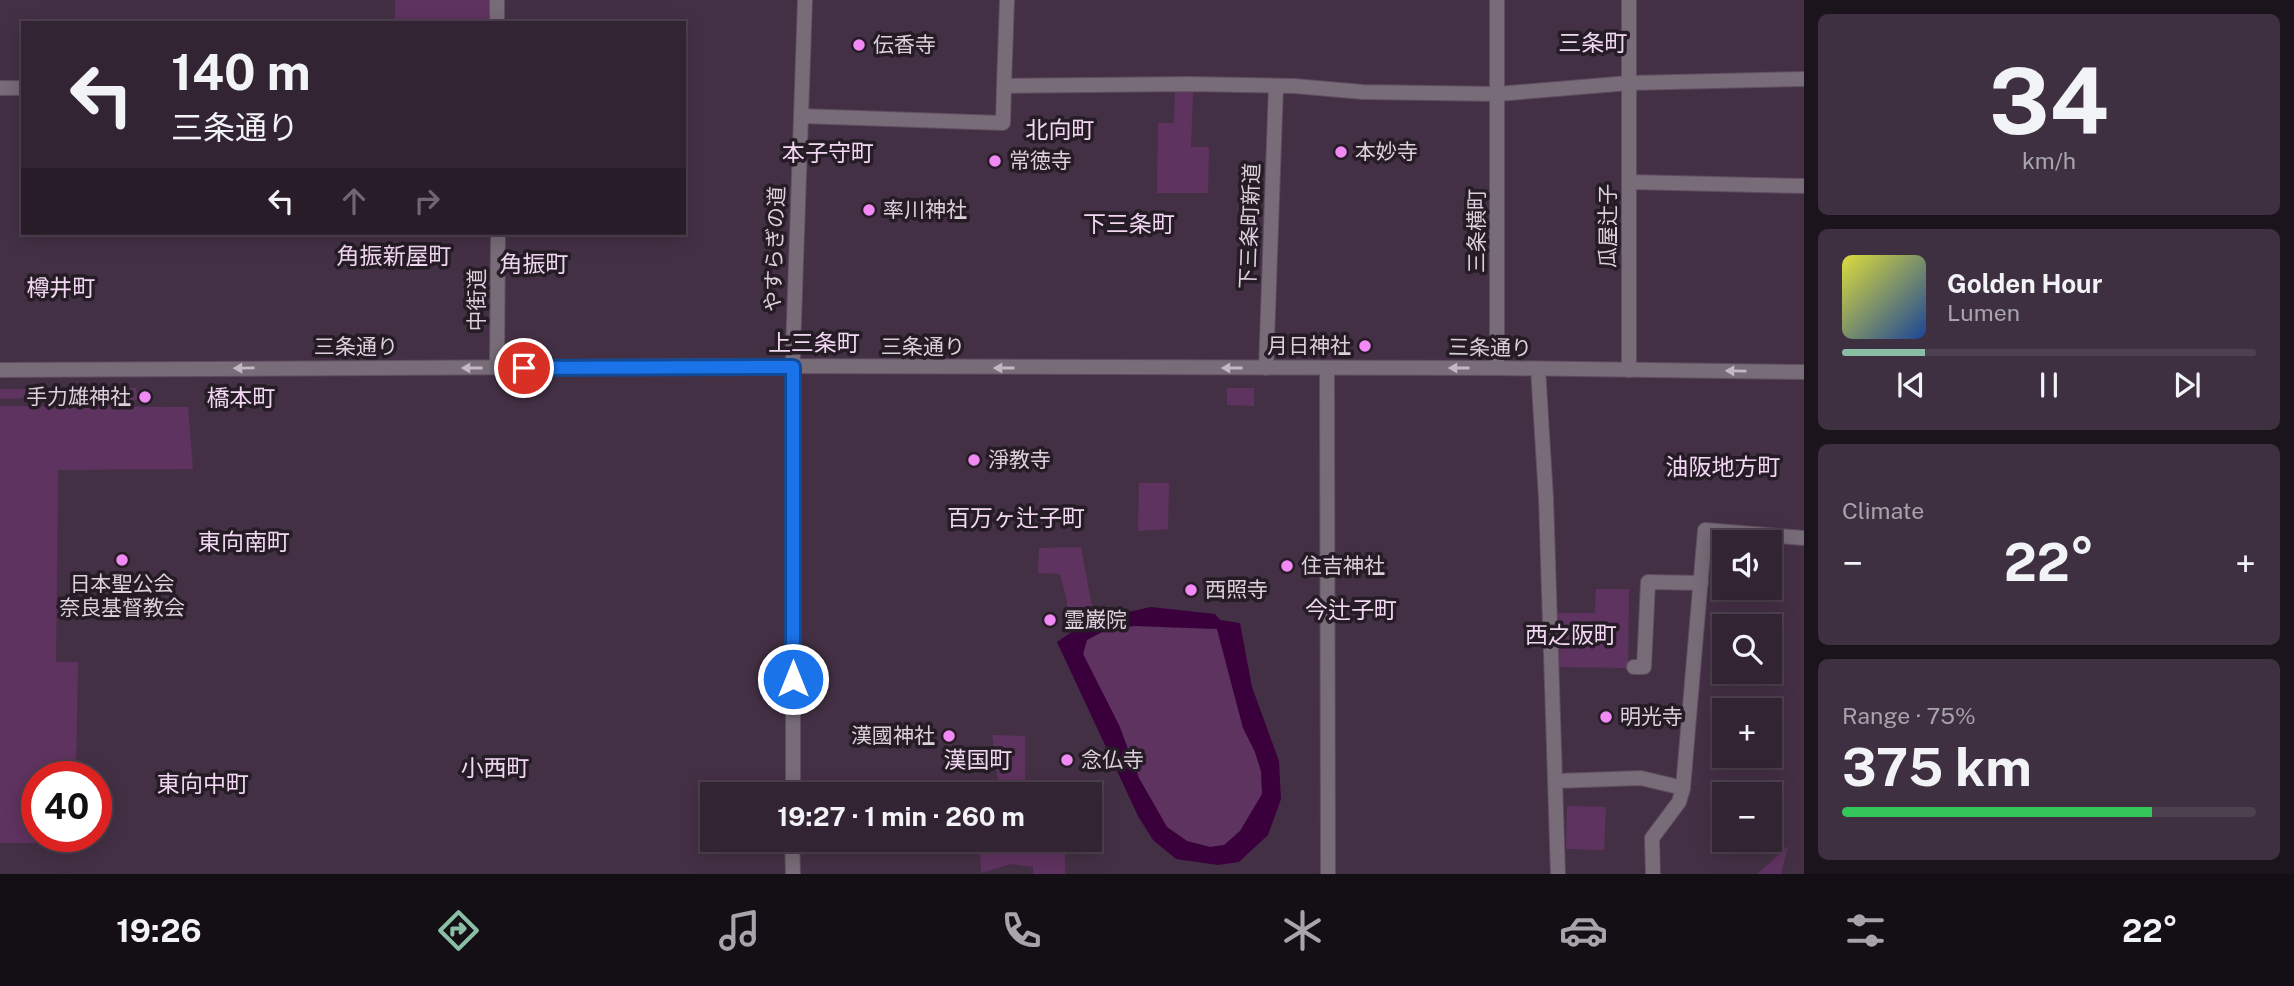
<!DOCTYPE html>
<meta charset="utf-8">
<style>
:root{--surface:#332434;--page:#3e3040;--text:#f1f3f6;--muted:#a9a4ac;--line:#4e414f;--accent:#8abfa5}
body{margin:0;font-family:"Public Sans","Noto Sans JP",sans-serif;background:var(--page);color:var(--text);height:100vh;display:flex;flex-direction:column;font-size:26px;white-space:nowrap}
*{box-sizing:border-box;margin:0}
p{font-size:23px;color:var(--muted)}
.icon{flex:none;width:38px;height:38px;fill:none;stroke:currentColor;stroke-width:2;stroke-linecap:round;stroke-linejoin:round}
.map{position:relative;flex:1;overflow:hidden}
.side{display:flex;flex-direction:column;gap:14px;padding:14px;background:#1c141d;width:490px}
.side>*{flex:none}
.top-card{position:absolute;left:21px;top:21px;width:665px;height:214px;border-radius:0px;box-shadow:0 4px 18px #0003,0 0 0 2px var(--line);background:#332434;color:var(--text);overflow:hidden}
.controls{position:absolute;left:1712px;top:530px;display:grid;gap:14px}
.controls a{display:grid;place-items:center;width:70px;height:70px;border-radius:0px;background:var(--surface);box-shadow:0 4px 18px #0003,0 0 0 2px var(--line);font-size:35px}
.speed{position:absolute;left:21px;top:761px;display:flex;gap:14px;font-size:35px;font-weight:700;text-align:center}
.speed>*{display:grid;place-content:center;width:91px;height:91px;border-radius:50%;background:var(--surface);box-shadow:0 4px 18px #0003,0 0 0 2px var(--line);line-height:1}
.speed .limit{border:10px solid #d22;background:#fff;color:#111}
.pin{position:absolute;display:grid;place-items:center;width:60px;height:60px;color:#fff;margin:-30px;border:4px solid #fff;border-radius:50%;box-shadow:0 2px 7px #0007}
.me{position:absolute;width:77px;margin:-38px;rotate:0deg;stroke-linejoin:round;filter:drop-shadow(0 0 5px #0008)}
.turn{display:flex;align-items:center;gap:24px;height:147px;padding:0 35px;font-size:32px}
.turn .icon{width:91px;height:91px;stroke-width:2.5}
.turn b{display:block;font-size:49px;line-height:60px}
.lanes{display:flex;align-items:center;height:66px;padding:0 35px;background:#0003;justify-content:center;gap:35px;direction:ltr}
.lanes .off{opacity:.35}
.big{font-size:52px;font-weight:700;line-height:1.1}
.side .widget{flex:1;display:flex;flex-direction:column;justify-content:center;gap:10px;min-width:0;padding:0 24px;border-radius:10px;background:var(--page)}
.side .dial{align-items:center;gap:0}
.dial b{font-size:91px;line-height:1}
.song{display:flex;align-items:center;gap:21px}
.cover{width:84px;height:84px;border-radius:10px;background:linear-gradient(135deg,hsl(60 70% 55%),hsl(220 70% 35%))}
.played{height:7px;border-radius:4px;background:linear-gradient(90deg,var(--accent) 20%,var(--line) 20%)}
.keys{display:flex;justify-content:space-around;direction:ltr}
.heat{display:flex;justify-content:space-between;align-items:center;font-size:38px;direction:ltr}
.charge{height:10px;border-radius:5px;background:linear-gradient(90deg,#34c759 75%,var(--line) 0)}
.trip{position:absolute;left:700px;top:782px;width:402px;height:70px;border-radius:0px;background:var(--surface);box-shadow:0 4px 18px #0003,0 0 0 2px var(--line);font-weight:700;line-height:70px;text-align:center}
.tab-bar{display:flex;height:112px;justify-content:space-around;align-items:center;background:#140e15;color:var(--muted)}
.tab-bar .icon{width:49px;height:49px}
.tab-bar .on{color:var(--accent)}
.tab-bar b{font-size:32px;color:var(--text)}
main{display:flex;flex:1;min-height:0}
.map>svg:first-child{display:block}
.green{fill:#5f3360}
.water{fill:#3a003c;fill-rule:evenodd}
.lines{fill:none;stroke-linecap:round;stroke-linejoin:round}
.minor-casing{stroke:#604d60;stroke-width:16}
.minor{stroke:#776c77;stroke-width:14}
.oneway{fill:#c4b7c4}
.route-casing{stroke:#114b97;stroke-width:18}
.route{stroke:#1a73e8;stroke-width:12}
.poi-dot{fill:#f18af4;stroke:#251c25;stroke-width:2.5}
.labels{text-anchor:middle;stroke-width:7;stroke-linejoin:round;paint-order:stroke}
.poi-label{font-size:21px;fill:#ddd0dd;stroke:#251c25;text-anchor:start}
.street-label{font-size:21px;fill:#ddd0dd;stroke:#251c25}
.neighbourhood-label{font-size:23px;fill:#f1d7f1;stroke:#251c25}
</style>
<main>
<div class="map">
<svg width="1804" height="874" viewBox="0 0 1804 874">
<rect width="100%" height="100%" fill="#443045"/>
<g class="green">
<polygon points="395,0 490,0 491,23 401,23 395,19"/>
<polygon points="1175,92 1193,92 1191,147 1209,147 1208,193 1157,193 1158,123 1174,123"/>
<polygon points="136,388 138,398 136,400 51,399 53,389"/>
<polygon points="1227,388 1254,388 1254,406 1227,405"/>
<polygon points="0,389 35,389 37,398 0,399"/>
<polygon points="0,406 188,407 193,469 58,470 56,662 78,662 76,770 48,770 48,777 37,777 37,836 49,837 49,843 0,843"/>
<polygon points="1139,483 1169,483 1168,529 1138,531"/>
<polygon points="1081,547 1094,618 1067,631 1067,602 1060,574 1038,573 1039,548"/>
<polygon points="1596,589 1629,589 1628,668 1558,667 1558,613 1595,613"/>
<polygon points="1136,626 1217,629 1243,728 1255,752 1261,771 1262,795 1240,831 1225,845 1210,847 1187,841 1167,827 1139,778 1119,725 1083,654 1087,640 1108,629"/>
<polygon points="992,735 1025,736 1025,794 1000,794"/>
<polygon points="1567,806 1606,807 1604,850 1566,849"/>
<polygon points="979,840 1051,840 1051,846 1065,847 1065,874 1033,874 1033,867 1011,864 981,873"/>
<polygon points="1788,846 1781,874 1757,874"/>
</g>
<path class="water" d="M1151,607l64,7 5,6 20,3 12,64 27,74 2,38 -13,36 -29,27 -21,3 -42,-6 -23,-19 -15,-24 -81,-174c26,-20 62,-28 94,-35zM1135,626l82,3 26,99 12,24 6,19 1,23 -22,37 -16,14 -14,2 -23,-6 -20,-14 -28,-49 -20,-53 -36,-71 4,-14 21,-11z"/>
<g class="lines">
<defs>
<g id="minor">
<polyline points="497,0 497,23"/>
<polyline points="1497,0 1497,368"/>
<polyline points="1629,0 1629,370"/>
<polyline points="1004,86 1007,0"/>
<polyline points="0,88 23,88"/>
<polyline points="801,116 1003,123 1004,86 1188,84 1294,86 1363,92 1498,94 1629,83 1804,79"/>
<polyline points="1629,182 1804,186"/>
<polyline points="497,368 498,233"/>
<polyline points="1266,368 1276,86"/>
<polyline points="1327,368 1328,874"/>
<polyline points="1538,369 1546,498 1558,874"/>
<polyline points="0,370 761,366 1497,368 1804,372"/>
<polyline points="1634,667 1644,667 1648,582 1701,583"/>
<polyline points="1556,781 1641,778 1683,788"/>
<polyline points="793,794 793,350 805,0"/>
<polyline points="792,840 793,874"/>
<polyline points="1653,874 1652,838 1679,802 1683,788 1705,530 1804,538"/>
</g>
</defs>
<use href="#minor" class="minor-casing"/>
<use href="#minor" class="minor"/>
</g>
<defs><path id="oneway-solid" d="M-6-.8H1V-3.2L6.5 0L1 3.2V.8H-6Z" transform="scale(1.75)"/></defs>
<g class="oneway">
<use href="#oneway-solid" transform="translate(244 368) rotate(179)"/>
<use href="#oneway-solid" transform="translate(472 368) rotate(180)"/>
<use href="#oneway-solid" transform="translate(1004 368) rotate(-180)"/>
<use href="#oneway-solid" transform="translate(1232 368) rotate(180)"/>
<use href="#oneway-solid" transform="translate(1459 368) rotate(-180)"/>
<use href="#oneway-solid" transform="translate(1736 371) rotate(-179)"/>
</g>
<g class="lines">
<defs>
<polyline id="route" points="524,368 793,367 793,679"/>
</defs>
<use href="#route" class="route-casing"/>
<use href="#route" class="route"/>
</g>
<g class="poi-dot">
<circle cx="859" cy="45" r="7"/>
<circle cx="1341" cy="152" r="7"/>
<circle cx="995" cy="161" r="7"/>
<circle cx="869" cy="210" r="7"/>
<circle cx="1365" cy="346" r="7"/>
<circle cx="145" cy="397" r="7"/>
<circle cx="974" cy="460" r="7"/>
<circle cx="122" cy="560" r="7"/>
<circle cx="1287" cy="566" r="7"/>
<circle cx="1191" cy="590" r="7"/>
<circle cx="1050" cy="620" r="7"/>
<circle cx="1606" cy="717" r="7"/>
<circle cx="949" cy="736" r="7"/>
<circle cx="1067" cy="760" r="7"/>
</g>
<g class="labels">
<g class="poi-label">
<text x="873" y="52">伝香寺</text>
<text x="1355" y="159">本妙寺</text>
<text x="1009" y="168">常徳寺</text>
<text x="883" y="217">率川神社</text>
<text x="1351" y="353" text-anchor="end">月日神社</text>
<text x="131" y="404" text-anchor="end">手力雄神社</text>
<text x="988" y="467">淨教寺</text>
<text x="1301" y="573">住吉神社</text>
<text x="122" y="591" text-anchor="middle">日本聖公会<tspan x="122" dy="24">奈良基督教会</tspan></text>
<text x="1205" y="597">西照寺</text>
<text x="1064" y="627">霊巌院</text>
<text x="1620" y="724">明光寺</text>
<text x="935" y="743" text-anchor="end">漢國神社</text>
<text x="1081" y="767">念仏寺</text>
</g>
<g class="street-label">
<text transform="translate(1250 226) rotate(-88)" y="7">下三条町新道</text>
<text transform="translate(1608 226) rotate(-90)" y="7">瓜屋辻子</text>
<text transform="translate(1477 231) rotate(-90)" y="7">三条横町</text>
<text transform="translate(775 249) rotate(-88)" y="7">やすらぎの道</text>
<text transform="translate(477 300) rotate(-90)" y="7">中街道</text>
<text x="356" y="354">三条通り</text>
<text x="923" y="354">三条通り</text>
<text transform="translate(1490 348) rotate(1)" y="7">三条通り</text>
</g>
<g class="neighbourhood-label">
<text x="1593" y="51">三条町</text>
<text x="1060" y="138">北向町</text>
<text x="828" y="161">本子守町</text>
<text x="1129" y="232">下三条町</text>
<text x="394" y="264">角振新屋町</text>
<text x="534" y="272">角振町</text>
<text x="61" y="296">樽井町</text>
<text x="814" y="351">上三条町</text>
<text x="241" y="406">橋本町</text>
<text x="1723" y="475">油阪地方町</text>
<text x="1016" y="526">百万ヶ辻子町</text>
<text x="244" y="550">東向南町</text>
<text x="1351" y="618">今辻子町</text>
<text x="1571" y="643">西之阪町</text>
<text x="978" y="768">漢国町</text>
<text x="495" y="776">小西町</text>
<text x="203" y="792">東向中町</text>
</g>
</g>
</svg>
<div class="controls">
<a><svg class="icon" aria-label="sound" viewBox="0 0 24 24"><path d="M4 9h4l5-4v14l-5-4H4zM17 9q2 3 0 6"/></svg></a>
<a><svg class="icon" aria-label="search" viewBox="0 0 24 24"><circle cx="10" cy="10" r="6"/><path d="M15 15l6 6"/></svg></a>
<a>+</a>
<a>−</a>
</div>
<div class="speed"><div class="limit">40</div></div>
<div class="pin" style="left:524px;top:368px;background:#d93025"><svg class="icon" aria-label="arrive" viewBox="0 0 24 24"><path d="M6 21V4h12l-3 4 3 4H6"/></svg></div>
<svg class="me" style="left:793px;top:679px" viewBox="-20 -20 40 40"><circle r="17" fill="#1a73e8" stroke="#fff" stroke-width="3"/><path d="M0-11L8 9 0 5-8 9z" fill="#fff"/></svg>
<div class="trip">19:27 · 1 min · 260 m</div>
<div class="top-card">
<div class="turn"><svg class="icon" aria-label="left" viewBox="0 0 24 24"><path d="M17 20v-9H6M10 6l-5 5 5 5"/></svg><div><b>140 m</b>三条通り</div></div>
<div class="lanes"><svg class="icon" aria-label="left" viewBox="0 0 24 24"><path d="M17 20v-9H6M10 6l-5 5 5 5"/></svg><svg class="icon off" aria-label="ahead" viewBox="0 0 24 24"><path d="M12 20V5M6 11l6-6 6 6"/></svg><svg class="icon off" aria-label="right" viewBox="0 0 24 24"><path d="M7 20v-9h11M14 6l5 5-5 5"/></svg></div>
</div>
</div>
<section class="side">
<div class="widget dial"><b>34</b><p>km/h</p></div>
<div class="widget">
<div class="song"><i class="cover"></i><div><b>Golden Hour</b><p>Lumen</p></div></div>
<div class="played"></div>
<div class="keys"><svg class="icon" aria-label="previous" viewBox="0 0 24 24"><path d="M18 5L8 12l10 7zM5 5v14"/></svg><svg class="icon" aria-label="pause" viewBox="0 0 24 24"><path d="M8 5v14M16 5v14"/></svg><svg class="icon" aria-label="next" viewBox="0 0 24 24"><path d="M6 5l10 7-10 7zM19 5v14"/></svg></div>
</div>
<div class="widget"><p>Climate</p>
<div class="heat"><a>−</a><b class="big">22°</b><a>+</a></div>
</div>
<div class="widget"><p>Range · 75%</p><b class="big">375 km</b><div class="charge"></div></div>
</section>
</main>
<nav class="tab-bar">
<b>19:26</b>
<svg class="icon on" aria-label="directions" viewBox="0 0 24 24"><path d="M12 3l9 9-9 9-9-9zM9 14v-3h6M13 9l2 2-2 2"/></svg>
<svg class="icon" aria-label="music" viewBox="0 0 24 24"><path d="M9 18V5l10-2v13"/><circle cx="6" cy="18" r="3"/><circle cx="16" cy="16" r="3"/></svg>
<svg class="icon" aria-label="phone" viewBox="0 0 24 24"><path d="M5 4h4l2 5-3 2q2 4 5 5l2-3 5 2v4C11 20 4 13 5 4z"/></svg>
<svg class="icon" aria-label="climate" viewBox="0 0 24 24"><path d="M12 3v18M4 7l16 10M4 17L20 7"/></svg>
<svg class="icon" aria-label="car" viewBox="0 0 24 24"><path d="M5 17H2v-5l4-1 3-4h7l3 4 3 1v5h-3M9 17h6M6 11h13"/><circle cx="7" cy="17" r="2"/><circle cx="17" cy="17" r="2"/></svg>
<svg class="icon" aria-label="filters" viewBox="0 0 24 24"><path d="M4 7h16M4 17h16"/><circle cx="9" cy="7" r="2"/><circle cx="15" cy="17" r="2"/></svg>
<b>22°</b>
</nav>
